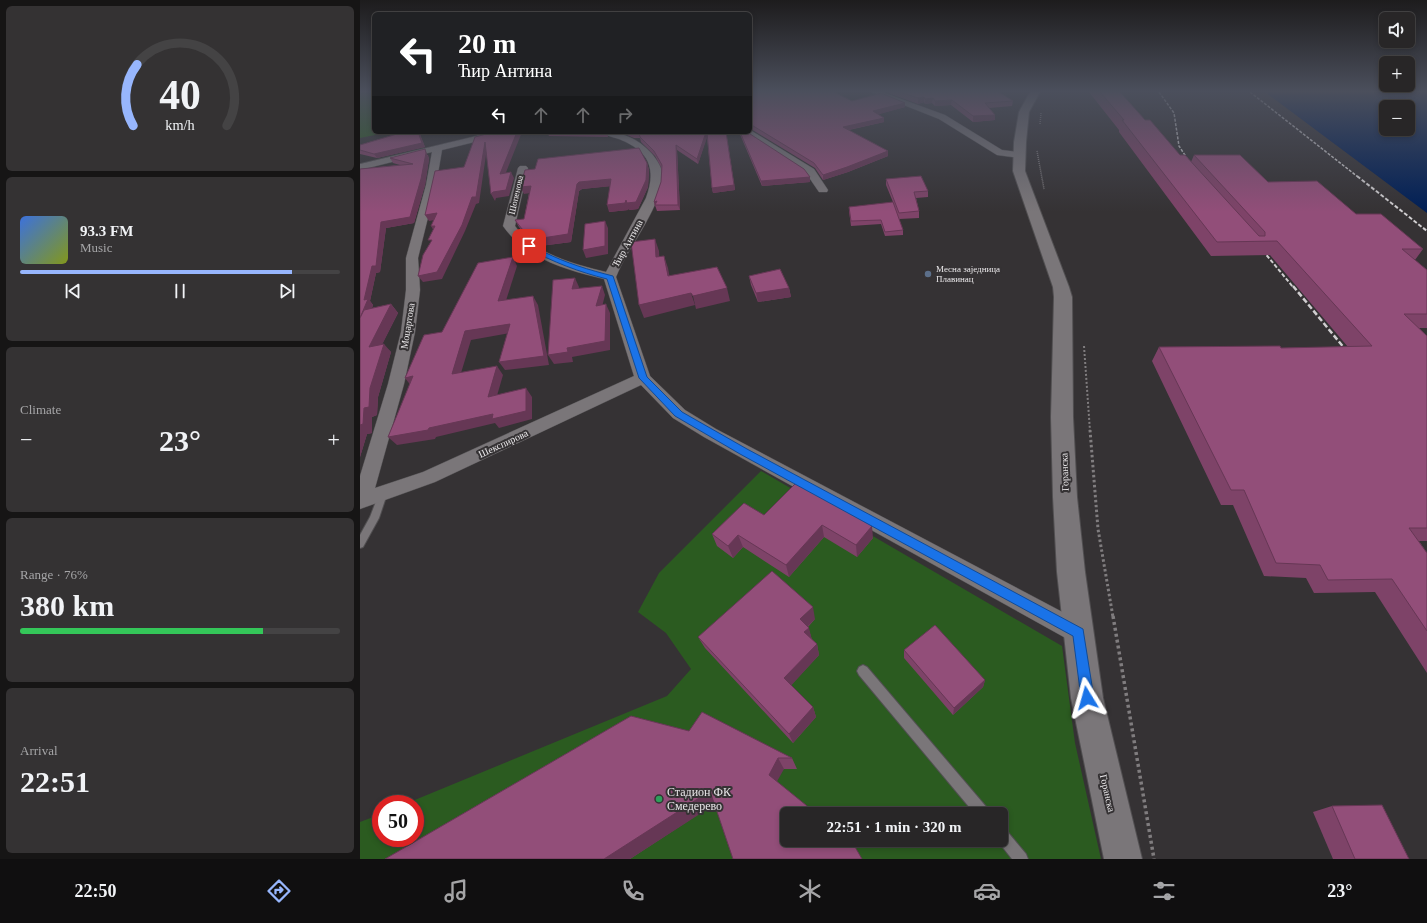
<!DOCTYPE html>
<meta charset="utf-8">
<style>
:root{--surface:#282627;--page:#343233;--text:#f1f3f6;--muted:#a5a5a7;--line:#444344;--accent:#97b6fd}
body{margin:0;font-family:Georgia,serif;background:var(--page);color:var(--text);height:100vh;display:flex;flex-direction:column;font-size:15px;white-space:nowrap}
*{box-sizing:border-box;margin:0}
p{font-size:13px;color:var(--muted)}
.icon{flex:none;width:22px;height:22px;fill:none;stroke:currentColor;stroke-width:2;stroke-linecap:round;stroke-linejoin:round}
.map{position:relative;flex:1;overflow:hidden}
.panel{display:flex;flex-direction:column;gap:6px;padding:6px;background:#161515;width:360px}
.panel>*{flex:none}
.hud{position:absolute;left:12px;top:12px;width:380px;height:122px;border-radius:6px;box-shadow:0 2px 6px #0003,0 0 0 1px var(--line);background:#202124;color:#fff;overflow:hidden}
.buttons{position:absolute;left:1019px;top:12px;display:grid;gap:8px}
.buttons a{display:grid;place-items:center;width:36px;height:36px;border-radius:6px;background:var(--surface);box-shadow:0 2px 6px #0003,0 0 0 1px var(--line);font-size:20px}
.speed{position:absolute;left:12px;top:795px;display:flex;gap:8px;font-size:20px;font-weight:700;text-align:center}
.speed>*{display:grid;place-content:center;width:52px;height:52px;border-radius:50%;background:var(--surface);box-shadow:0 2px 6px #0003,0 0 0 1px var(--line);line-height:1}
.speed .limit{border:6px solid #d22;background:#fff;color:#111}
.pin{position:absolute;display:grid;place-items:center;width:34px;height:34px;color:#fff;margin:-17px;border-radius:8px;box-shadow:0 2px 6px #0006}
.me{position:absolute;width:44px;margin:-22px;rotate:352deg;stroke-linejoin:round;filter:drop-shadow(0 0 3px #0008)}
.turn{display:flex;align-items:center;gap:14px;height:84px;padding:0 20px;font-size:18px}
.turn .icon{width:52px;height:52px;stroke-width:2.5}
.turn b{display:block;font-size:28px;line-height:34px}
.lanes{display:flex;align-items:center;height:38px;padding:0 20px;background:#0003;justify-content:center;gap:20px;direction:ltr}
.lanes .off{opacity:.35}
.big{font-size:30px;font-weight:700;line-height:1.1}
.panel .tile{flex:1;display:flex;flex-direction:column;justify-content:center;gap:6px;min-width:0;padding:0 14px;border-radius:6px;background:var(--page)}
.panel .dial{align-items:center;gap:0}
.dial svg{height:104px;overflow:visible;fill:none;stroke:var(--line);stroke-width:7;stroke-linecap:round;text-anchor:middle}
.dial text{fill:var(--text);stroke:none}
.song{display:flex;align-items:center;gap:12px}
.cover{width:48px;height:48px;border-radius:6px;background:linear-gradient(135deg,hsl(220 70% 55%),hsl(70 70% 35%))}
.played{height:4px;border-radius:2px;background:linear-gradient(90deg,var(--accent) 85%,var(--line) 85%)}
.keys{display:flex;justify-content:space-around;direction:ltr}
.heat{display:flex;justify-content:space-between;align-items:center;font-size:22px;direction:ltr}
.charge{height:6px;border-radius:3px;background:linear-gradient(90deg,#34c759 76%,var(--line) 0)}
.trip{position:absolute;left:420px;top:807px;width:228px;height:40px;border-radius:6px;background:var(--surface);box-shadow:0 2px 6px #0003,0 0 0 1px var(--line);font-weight:700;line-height:40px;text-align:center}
.tabs{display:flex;height:64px;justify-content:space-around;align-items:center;background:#100f10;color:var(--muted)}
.tabs .icon{width:28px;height:28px}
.tabs .selected{color:var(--accent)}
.tabs b{font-size:18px;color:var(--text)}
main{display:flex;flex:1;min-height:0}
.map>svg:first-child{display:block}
.green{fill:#2b5b20;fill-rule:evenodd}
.water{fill:#001f56;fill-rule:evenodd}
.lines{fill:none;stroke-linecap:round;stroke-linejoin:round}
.lane-casing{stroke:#514f51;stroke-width:2}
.street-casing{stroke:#514f51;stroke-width:1}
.secondary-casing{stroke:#514f51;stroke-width:2}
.path-far3{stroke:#807d7f;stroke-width:1.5;stroke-dasharray:1 1;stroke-linecap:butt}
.path-far2{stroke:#807d7f;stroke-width:2;stroke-dasharray:2 2;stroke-linecap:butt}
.path-far1{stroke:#807d7f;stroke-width:3;stroke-dasharray:2.5 2.5;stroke-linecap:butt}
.path{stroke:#807d7f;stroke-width:3.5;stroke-dasharray:3 3;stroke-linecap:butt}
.lane{fill:#7a7679;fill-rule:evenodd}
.street{fill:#7a7679;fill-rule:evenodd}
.secondary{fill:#7a7679;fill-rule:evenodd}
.rail-far2{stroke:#d0ced0;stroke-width:1.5;stroke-dasharray:3 1.5;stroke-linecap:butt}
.rail-far1{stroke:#d0ced0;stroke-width:2;stroke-dasharray:4 2;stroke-linecap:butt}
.rail{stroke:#d0ced0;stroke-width:2.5;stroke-dasharray:5.5 2.5;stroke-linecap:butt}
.wall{fill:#7e4368}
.shaded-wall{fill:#663755}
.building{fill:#924e79;stroke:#663755}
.route{fill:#1a73e8;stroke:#114b97}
.service-dot{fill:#5c6f8a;stroke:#353234;stroke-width:1.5}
.leisure-dot{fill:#2e9e5b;stroke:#353234;stroke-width:1.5}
.labels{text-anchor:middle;stroke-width:4;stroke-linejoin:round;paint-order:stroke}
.far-street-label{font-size:9px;fill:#e9e7e9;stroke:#353234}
.far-poi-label{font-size:9px;fill:#e9e7e9;stroke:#353234;text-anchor:start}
.street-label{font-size:10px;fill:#e9e7e9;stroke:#353234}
.near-poi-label{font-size:12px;fill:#e9e7e9;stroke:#353234;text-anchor:start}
</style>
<main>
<section class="panel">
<div class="tile dial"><svg viewBox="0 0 100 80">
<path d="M14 69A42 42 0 1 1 86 69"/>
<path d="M14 69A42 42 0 0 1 17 22" stroke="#97b6fd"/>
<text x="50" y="56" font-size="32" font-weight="700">40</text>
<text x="50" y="72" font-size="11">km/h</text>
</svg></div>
<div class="tile">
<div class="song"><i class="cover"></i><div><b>93.3 FM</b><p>Music</p></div></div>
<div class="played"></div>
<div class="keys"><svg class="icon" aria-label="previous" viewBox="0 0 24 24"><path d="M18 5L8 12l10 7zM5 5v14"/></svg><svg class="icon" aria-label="pause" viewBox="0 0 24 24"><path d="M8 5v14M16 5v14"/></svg><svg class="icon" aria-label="next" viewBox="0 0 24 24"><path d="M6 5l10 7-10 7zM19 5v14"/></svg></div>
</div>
<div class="tile"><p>Climate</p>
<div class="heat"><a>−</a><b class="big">23°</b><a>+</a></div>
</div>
<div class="tile"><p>Range · 76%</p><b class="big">380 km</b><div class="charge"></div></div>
<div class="tile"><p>Arrival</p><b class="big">22:51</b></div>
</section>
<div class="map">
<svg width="1067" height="859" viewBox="0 0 1067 859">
<rect width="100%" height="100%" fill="#353234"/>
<g class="green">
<polygon points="0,92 14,92 14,132 30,132 0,138"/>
<path d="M401,471l301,175 13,97 26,116h-741v-37l21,-8v24h34v-34h-10l262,-108 24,-27 -25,-36 -28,-21 21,-39zM427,814h214v26h-214z"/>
</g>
<path class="water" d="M905,92h162v121zM1026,107h22v22h-22z"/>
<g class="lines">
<defs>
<g id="lane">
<polygon points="23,490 26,491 27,494 19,518 3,547 0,548 0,535 10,517 20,491"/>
<polygon points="503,665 507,667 628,809 629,814 615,814 499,675 497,671 499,667"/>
<polygon points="641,828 646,830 666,854 668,859 652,859 637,840 641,840"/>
</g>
<g id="street">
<polygon points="511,92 522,92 585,115 642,150 659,152 664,155 659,158 637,155 579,119"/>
<polygon points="390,130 454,169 468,190 467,192 459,192 446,173 383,132 390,132"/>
<path d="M133,132h15l-1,2 -65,16 -6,35 -18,73 2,32 -5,42 -11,52 -29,104 48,-16 211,-96 -30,-97c-37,-9 -78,-20 -101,-53l15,-58 2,-2h6l2,2 -13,58c20,28 58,38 91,46l40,-74c11,-30 3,-47 -27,-59 -6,-2 -13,-3 -17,-7 17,0 31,4 44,16 7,6 16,17 16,26 1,33 -34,72 -46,103l34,99 35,34 31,19 371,196 3,8 -3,8 -8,3 -8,-3 -367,-204 -31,-19 -32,-33 -206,97 -75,27v-33l28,-92 13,-52 5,-42v-32l20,-73 6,-33 -72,18v-6z"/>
</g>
<polygon id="secondary" points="670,92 680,92 669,112 666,142 665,171 709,287 712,297 713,417 717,497 725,572 743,698 782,859 744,859 711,698 697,572 693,497 691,417 694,297 693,287 653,171 654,142 659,112"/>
</defs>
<use href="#lane" class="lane-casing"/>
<use href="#street" class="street-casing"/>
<use href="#secondary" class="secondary-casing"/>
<g class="path-far3">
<polyline points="680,124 681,113"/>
<polyline points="677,151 684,189"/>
</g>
<polyline class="path-far2" points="724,346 730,431"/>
<polyline class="path-far1" points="730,430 738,529 753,617"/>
<polyline class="path" points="753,616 794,859"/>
<use href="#lane" class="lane"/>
<use href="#street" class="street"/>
<use href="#secondary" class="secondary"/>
<g class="rail-far2">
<polyline points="799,92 814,113 819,146 830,163"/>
<polyline points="890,92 998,177"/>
</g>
<g class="rail-far1">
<polyline points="997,176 1067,231"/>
<polyline points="899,246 933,287"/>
</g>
<polyline class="rail" points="933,286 990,355"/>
</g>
<g class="wall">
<polygon points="390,92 492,101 545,107 518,114 524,122 489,130 528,156 488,172 463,180 455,168 391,129 390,129"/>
<polygon points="528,92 639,92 653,101 652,106 629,108 635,120 613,122 591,105 575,106 572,103 565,104 564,102 558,104 531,94"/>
<polygon points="729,92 760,92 785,120 820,155 831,162 834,155 996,214 1063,249 1055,260 1067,270 1067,328 1059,328 1067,336 1067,541 1059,541 1067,553 1067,673 1015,592 954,593 946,578 904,576 873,505 861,505 792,361 799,347 921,348 988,347 910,255 851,256 759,132 759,130"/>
<polygon points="26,132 59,132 65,147 17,158 0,154 0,145 33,135"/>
<polygon points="187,132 246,132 247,133 248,137 189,136"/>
<polygon points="256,132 366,132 375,190 353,193 352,188 347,136 338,164 317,150 320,210 297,211 294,202 301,182 301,167 295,156 281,142 280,138 274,138 260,132"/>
<polygon points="379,132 387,132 450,182 402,186"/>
<polygon points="68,155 69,159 65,185 54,223 26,228 20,272 16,273 10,301 13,305 12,308 31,304 38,313 22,344 31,352 18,397 17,415 12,417 12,433 7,434 0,457 0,169 40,165 33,163 30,158"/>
<polygon points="287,163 289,170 288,187 278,209 269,210 268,208 268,210 249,212 250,186 222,189 219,191 211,242 180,246 166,236 159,227 155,220 164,219 169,193 164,194"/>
<polygon points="526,179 568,191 568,197 556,198 559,211 559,218 539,219 543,230 543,235 525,236 521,224 491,226 489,211 533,202 526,185"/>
<polygon points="389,276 429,288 431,297 398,302 391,285"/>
<polygon points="437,482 513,538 497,557 464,537 429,577 383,547 373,558 357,546 352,534 404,515"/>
<polygon points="455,619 448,627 452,640 457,644 459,655 431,685 453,707 456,717 433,743 345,648 338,637"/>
<polygon points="544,650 625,680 623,687 593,715 544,658"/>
<polygon points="271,716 432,758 437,769 424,769 354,804 270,859 25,859"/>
<polygon points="972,806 1049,859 973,859 953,812"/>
</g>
<g class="shaded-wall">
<polygon points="564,97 564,102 558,104 558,98"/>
<polygon points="573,98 572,103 565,104 565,99"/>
<polygon points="592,100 591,105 575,106 575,101"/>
<polygon points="545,103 545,107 513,116 513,111"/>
<polygon points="635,115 635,120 613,122 613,116"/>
<polygon points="524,118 524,122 483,131 483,127"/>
<polygon points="58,132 59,132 65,147 17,158 14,154"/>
<polygon points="157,132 162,132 143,180 140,174"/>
<polygon points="346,132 347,132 348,135 338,164 337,159"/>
<polygon points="366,132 375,190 353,193 352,188"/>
<polygon points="125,142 127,148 119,203 116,204 105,231 82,279 63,282 58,276"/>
<polygon points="316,145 317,150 320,210 318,205"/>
<polygon points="65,149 69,159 65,185 54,223 26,228 20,272 16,273 10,301 13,305 5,327 4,300 21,222"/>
<polygon points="528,151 528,156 488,172 463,180 463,175"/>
<polygon points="287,163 289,170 288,187 278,209 269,210 268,208 268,210 249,212 247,205 266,200"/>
<polygon points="151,172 154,178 149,196 136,198 135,201 131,194 133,192"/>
<polygon points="450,177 450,182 402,186 401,181"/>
<polygon points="251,179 253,186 222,189 219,191 211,242 180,246 176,239 217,184 219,182"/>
<polygon points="171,186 174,192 164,194 160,187"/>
<polygon points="297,201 295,205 296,207 295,207 294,202"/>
<polygon points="77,213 81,219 69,221 65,215"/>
<polygon points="245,221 248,228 248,254 226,258 223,250"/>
<polygon points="71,226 75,226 75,233"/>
<polygon points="295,239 299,251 300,270 296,257"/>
<polygon points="304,256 308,268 312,289 308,276"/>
<polygon points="153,257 157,266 143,310 138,301"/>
<polygon points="215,278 219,287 217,298 212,289"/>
<polygon points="242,286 245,295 240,315 236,306"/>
<polygon points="367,288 370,301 336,309 333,296"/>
<polygon points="429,288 431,297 398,302 396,293"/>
<polygon points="331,293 335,305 284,318 279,305"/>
<polygon points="173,296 178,305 189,365 145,370 139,362"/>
<polygon points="31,304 38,313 17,355 9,347"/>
<polygon points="246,304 250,313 250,350 212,357 213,362 194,364 188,355 207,348"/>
<polygon points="150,324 155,332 111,340 98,383 92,374 105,331"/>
<polygon points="24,344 31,352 18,397 17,415 12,417 12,433 7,434 0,457 0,425 10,388"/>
<polygon points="137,366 143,375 134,406 128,397"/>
<polygon points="53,376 52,387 45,378"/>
<polygon points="166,388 172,397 172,419 139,428 135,423 76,437 75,439 37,445 28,437 69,428"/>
<polygon points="462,525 464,537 429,577 426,565"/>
<polygon points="512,526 513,538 497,557 496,545"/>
<polygon points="378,535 383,547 373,558 368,546"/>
<polygon points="453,607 455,619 443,631 440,619"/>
<polygon points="449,628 452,640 444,632"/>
<polygon points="457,644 459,655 428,689 424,678"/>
<polygon points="625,680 623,687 593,715 594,708"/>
<polygon points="453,707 456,717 433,743 429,734"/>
<polygon points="418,758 424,769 415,785 409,775"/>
<polygon points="350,791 360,801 270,859 244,859"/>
</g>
<g class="building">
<polygon points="390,92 474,92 492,101 521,93 545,103 513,111 524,118 483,127 528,151 487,167 463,175 454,163 390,124"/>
<polygon points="540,92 639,92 653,101 625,103 635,115 613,116 592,100 575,101 573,98 565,99 564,97 558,98"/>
<polygon points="740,92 760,92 785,120 790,120 820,155 825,155 899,236 905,236 905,232 834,155 880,155 908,182 957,181 996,214 1021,214 1063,249 1042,249 1067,270 1067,314 1044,314 1067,336 1067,528 1049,528 1067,553 1067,631 1032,579 968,580 960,565 916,563 884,490 871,490 799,347 920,346 921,348 1012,346 917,241 857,242 762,120 764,120"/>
<polygon points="33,132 58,132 62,143 14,154 0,150 0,145 37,134"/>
<polygon points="134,132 157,132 140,174 151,172 146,190 133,192 131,194 125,142 116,197 112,197 102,225 77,272 58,276 63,255 72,240 68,240 75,226 71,226 77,213 65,215 75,171 104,167 115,137"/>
<polygon points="212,132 246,132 247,133"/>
<polygon points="270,132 346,132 337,159 316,145 318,205 295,205 297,201 294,202 301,182 302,165 294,151 280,137 279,133 273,133"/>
<polygon points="347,132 366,132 374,185 352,188"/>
<polygon points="380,132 387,132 444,169 450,177 401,181"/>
<polygon points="279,148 287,163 286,180 276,202 267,203 266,200 265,203 247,205 251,179 219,182 217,184 208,234 176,239 162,229 155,220 164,219 171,186 160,187 165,170 175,169 178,159"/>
<polygon points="65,149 66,153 61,179 50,217 21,222 16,266 12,266 4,300 8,299 0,318 0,169 53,164 30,158"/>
<polygon points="561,176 568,191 554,192 559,211 539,213 526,179"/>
<polygon points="533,202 543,230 525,232 521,220 491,221 489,207"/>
<polygon points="245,221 245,246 223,250 225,224"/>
<polygon points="295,239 296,257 304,256 308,276 357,267 367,288 333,296 331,293 279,305 271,242"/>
<polygon points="153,257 138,301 173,296 184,356 139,362 150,324 105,331 92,374 137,366 128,397 166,388 166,411 132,419 133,414 69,428 68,430 28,437 53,376 45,378 64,335 82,332 118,263"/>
<polygon points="420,269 429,288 396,293 389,276"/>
<polygon points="215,278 212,289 242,286 236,306 246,304 245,341 207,348 208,352 188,355 193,280"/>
<polygon points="31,304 9,347 24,344 10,388 9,407 4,408 3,424 0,425 0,318 4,310"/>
<polygon points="437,482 512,526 496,545 462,525 426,565 378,535 368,546 352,534 384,503 404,515"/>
<polygon points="412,571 453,607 440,619 449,628 444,632 457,644 424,678 453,707 429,734 338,637"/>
<polygon points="575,625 625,680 594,708 544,650"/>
<polygon points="342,712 432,758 418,758 409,775 457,814 427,814 427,840 489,840 494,845 502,859 373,859 350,791 244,859 25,859 271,716 329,731"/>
<polygon points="1022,805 1049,859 995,859 972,806"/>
</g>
<linearGradient id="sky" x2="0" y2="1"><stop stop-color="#1d1c1d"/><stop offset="0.43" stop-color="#4b4f5c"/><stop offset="1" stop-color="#4b4f5c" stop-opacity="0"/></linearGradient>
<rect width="1067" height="212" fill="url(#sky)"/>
<path class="route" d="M167,245c6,-1 12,4 17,7 22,11 45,18 69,24l34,101 35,35 65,37 336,180 11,69 -2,5 -5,2 -4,-2 -2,-5 -8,-62 -333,-182 -65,-38 -36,-38 -32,-99c-28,-7 -54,-17 -80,-31z"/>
<circle class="service-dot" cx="568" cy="274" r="4"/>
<circle class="leisure-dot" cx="299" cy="799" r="4"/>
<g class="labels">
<g class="far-street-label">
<text transform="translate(156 195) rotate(-77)" y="3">Шопенова</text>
</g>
<g class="far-poi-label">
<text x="576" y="272">Месна заједница<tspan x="576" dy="10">Плавинац</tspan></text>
</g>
<g class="street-label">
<text transform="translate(267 243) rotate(-61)" y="4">Ћир Антина</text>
<text transform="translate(47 326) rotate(-81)" y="4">Моцартова</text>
<text transform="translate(143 443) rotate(-25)" y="4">Шекспирова</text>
<text transform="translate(704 472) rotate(-92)" y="4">Горанска</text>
<text transform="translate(748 793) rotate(77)" y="4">Горанска</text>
</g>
<g class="near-poi-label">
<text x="307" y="796">Стадион ФК<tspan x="307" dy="14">Смедерево</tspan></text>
</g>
</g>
</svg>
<div class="buttons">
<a><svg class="icon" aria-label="sound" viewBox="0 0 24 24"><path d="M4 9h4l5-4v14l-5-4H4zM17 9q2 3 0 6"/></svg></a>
<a>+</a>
<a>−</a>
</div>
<div class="speed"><div class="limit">50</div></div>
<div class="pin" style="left:169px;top:246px;background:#d93025"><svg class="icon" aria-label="arrive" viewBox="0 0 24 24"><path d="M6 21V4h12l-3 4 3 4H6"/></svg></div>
<svg class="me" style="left:727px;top:698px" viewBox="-20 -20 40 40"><path d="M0-17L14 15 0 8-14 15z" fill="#1a73e8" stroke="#fff" stroke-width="4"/></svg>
<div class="trip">22:51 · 1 min · 320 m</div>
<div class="hud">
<div class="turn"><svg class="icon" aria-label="left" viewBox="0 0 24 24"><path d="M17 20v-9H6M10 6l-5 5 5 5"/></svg><div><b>20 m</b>Ћир Антина</div></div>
<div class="lanes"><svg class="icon" aria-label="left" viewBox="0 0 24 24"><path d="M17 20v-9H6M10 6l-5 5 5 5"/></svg><svg class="icon off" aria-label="ahead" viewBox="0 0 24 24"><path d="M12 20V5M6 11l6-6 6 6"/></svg><svg class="icon off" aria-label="ahead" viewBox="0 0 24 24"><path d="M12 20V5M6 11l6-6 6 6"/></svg><svg class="icon off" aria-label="right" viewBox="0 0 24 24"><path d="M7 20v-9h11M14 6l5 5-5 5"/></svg></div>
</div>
</div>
</main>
<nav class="tabs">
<b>22:50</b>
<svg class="icon selected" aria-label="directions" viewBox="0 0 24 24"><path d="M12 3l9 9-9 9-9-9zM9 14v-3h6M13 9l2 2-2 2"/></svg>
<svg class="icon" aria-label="music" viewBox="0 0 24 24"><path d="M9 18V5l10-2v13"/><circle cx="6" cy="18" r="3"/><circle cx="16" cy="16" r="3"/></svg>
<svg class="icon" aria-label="phone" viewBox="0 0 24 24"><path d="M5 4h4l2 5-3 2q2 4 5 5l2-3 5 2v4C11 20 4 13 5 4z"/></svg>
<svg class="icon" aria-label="climate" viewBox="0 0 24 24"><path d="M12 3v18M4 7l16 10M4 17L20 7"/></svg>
<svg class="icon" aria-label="car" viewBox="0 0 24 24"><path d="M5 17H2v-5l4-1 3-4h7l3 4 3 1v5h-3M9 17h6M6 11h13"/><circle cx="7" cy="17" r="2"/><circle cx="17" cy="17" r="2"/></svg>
<svg class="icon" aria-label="filters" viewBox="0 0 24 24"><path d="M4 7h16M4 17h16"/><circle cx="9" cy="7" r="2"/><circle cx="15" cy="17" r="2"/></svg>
<b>23°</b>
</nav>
